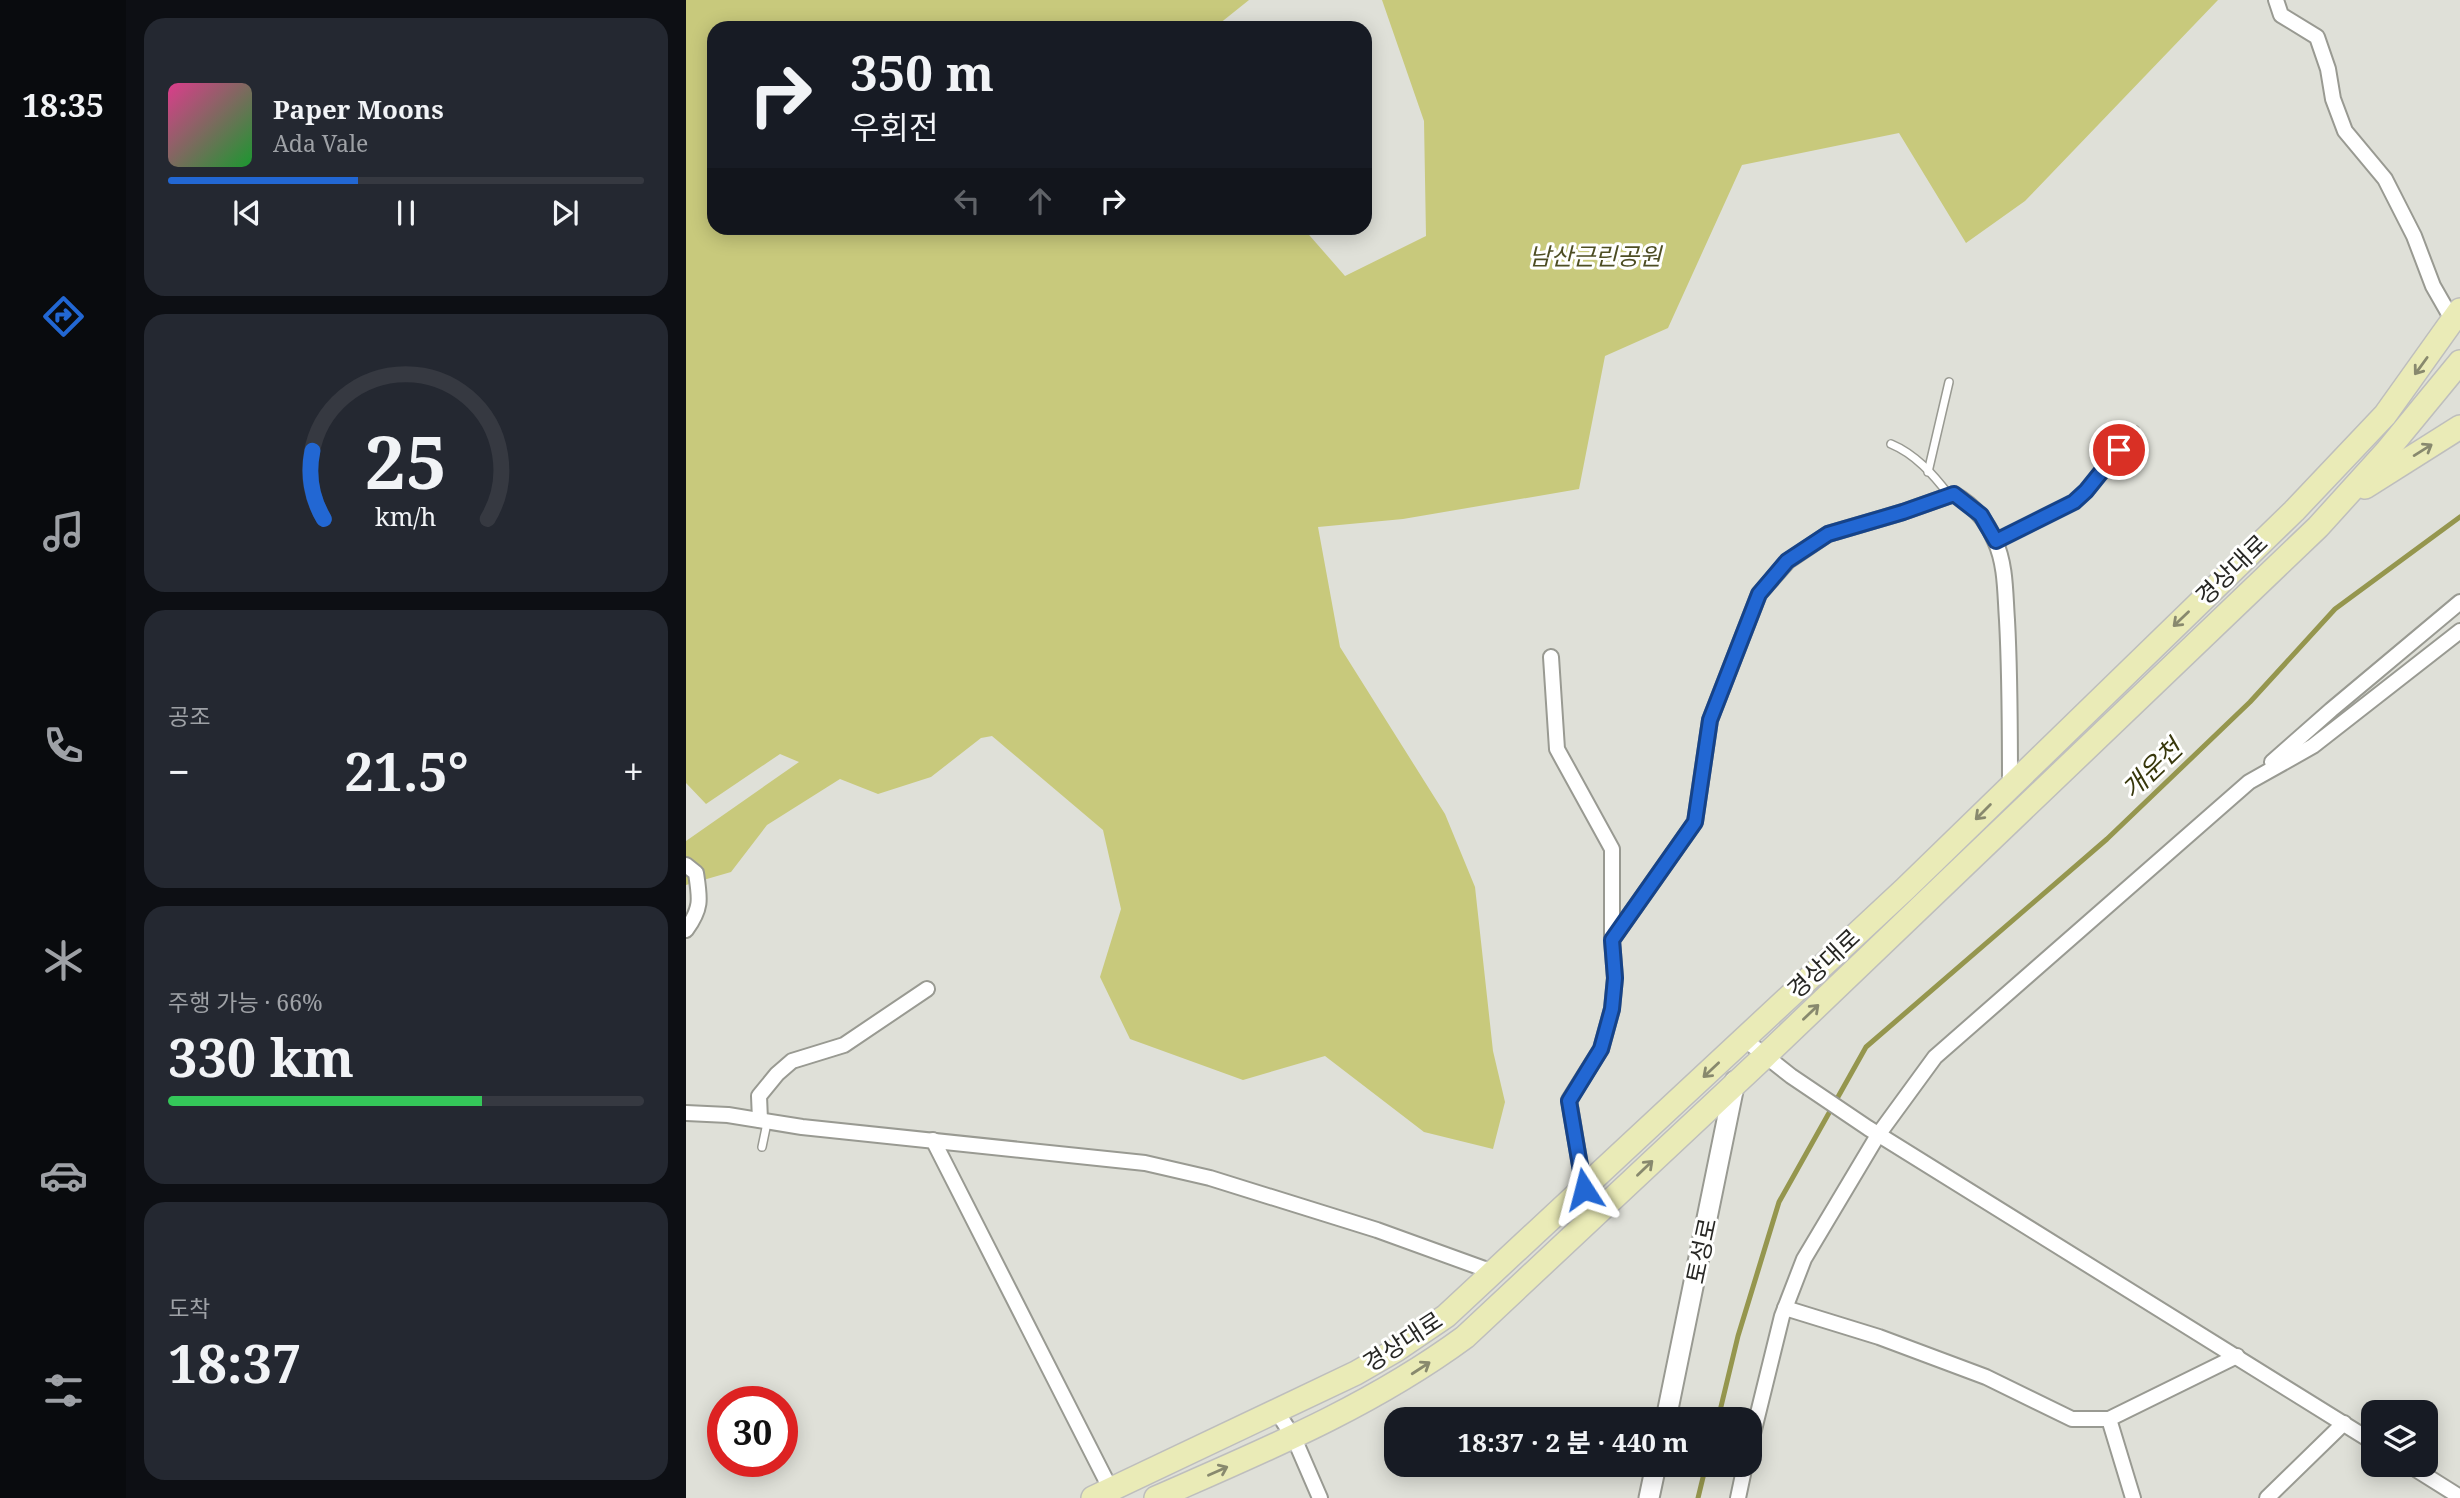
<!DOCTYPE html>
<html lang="ko">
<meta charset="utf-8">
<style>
:root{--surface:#171b24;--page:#242831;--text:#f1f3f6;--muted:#9ea1a6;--line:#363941;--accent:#2267d3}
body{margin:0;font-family:"Noto Serif","Noto Sans KR",serif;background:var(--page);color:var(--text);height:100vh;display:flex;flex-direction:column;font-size:26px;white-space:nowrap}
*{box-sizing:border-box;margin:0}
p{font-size:23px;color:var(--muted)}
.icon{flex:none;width:38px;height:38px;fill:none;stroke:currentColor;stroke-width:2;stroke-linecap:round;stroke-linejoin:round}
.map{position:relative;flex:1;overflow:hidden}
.side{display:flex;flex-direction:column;gap:18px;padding:18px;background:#0d0f14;width:560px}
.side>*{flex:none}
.banner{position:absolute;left:21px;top:21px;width:665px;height:214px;border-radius:21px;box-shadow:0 4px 18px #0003;background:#171b24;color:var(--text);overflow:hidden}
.controls{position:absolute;left:1675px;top:1400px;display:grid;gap:14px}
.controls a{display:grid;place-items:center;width:77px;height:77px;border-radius:14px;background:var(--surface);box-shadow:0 4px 18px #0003;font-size:35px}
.speed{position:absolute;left:21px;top:1386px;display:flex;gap:14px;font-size:35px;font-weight:700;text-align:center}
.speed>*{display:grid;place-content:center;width:91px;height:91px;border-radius:50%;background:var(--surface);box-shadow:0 4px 18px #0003;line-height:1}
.speed .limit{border:10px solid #d22;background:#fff;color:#111}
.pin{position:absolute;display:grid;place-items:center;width:60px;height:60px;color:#fff;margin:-30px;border:4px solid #fff;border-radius:50%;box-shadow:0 2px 7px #0007}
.me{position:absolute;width:77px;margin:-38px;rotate:351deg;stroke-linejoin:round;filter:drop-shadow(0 0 5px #0008)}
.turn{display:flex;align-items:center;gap:24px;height:147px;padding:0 28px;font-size:32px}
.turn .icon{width:91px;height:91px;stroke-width:2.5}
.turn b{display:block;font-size:49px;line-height:60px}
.lanes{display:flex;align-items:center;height:66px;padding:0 28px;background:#0003;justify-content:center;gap:35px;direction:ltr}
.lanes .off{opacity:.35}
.big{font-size:52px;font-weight:700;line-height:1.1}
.side .tile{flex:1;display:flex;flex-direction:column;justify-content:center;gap:10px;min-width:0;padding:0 24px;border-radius:21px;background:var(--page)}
.side .dial{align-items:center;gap:0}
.dial svg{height:182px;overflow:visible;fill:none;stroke:var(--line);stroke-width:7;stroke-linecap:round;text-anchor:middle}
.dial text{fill:var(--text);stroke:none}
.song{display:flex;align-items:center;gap:21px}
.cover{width:84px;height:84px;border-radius:10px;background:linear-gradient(135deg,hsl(330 70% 55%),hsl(130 70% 35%))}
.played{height:7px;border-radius:4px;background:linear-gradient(90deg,var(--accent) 40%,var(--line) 40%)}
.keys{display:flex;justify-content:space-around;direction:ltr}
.heat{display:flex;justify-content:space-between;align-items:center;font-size:38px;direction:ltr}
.charge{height:10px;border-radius:5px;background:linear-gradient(90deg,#34c759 66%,var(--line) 0)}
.trip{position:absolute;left:698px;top:1407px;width:378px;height:70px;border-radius:21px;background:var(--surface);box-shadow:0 4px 18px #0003;font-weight:700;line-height:70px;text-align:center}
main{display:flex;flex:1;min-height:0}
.menu{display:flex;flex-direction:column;width:126px;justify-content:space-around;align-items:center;background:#090b0e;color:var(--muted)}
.menu .icon{width:49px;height:49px}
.menu .on{color:var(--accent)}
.menu b{font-size:32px;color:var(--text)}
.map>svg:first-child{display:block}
.green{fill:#c8c97c}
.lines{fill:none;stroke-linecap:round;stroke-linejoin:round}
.stream{stroke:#95964e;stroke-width:5}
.lane-casing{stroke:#999a92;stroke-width:10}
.street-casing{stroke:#999a92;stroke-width:18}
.secondary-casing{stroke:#999a92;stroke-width:23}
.primary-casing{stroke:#bebebd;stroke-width:26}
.lane{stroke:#fff;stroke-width:7}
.street{stroke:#fff;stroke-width:14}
.secondary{stroke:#fff;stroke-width:19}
.primary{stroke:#eaebb7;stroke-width:23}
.oneway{stroke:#88896e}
.route-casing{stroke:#164389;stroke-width:18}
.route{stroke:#2267d3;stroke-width:12}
.labels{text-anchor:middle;stroke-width:6;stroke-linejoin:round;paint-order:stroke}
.park-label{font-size:24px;font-style:italic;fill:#4d4d23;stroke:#fffffe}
.street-label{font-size:24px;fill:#272724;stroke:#fffffe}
.water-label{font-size:26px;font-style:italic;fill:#38380c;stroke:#fffffe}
</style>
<main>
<nav class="menu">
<b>18:35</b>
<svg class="icon on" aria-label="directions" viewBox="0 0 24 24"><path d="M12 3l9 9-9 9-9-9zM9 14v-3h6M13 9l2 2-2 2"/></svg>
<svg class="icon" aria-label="music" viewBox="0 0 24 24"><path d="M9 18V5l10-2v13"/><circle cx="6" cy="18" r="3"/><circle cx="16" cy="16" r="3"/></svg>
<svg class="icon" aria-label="phone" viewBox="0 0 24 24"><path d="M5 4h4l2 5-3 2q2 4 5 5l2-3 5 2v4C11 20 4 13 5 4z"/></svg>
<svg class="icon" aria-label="climate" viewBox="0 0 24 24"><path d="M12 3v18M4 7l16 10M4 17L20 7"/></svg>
<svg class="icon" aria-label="car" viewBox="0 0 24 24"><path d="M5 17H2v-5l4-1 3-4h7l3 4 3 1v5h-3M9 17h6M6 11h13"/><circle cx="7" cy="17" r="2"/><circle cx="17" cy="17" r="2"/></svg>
<svg class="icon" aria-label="filters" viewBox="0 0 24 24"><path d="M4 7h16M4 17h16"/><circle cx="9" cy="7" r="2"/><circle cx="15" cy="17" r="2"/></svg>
</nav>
<section class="side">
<div class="tile">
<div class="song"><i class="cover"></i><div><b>Paper Moons</b><p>Ada Vale</p></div></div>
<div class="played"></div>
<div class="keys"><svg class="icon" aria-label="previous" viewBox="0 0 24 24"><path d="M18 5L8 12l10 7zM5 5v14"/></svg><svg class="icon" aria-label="pause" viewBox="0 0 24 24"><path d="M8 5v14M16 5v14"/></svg><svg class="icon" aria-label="next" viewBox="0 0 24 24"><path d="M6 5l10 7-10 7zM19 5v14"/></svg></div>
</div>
<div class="tile dial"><svg viewBox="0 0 100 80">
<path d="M14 69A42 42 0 1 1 86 69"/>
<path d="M14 69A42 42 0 0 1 9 39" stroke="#2267d3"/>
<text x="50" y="56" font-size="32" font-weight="700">25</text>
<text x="50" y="72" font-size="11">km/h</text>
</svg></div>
<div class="tile"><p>공조</p>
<div class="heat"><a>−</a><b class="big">21.5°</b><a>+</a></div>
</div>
<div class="tile"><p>주행 가능 · 66%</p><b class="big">330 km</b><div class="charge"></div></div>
<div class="tile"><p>도착</p><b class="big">18:37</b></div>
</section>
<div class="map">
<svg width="1774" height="1498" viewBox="0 0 1774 1498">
<rect width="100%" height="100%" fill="#dfe0d8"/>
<polygon class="green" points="0,0 563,0 528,28 28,28 28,228 617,228 659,276 740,236 738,121 696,0 1532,0 1339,201 1280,243 1213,133 1056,165 982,328 919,356 893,489 717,519 632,527 654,647 759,814 789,887 807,1051 819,1102 807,1149 738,1132 639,1056 557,1080 444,1039 414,977 435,909 417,830 306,736 295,738 245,777 192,794 154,779 81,825 45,872 0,885 0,841 113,762 94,754 20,804 0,783"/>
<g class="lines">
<g class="stream">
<polyline points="1032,1419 1052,1336 1093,1202 1180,1047 1421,839 1564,702 1649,609 1774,517"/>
<polyline points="1012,1498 1020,1465"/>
</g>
<defs>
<g id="lane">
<path d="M1205,444c24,10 42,30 58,51"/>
<polyline points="1242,472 1263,382"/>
<polyline points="1309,541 1388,502 1400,491 1449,430"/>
<polyline points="76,1147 81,1123"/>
</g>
<g id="street">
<polyline points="1590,0 1595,15 1631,37 1642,69 1647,99 1659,131 1699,179 1728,236 1747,286 1767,321"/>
<polyline points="865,657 871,749 926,849 926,940"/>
<polyline points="1586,762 1645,710 1774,602"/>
<path d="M0,865l10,8c4,26 6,35 -10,57"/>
<polyline points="1058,1039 1105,1076 1182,1128 1687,1442"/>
<polyline points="0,1113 42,1115 116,1127 459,1163 524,1178 691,1230 807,1272"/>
<polyline points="74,1120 73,1096 91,1074 106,1061 158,1045 241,989"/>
<polyline points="247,1140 425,1490"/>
<path d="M898,1189l-15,-89 32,-51 11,-40 3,-31 -3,-38 83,-118 15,-102 49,-126 29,-33 40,-27 75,-22 51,-18c19,11 33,26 41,47 11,24 10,52 12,79 3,55 3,110 3,165"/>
<polyline points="1099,1308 1193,1337 1300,1377 1386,1419 1423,1419"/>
<polyline points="591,1412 608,1438 634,1498"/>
<polyline points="1064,1446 1096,1316 1118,1259 1192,1135 1249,1057 1563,782 1627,746 1774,631"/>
<polyline points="1723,1465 1774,1497"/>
<polyline points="1052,1498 1059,1465"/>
<polyline points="1447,1498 1423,1419 1551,1356"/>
<polyline points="1581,1498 1658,1423"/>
</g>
<g id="secondary">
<polyline points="980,1419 1049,1081"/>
<polyline points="963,1498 970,1465"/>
</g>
<g id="primary">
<polyline points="1679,487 1774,427"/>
<polyline points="407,1498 670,1373 710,1350 760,1316 1219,889 1608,511 1699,415 1774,310"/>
<path d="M470,1498c107,-47 214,-91 309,-161l299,-280 554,-530 68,-75 74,-90"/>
</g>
</defs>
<use href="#lane" class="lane-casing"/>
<use href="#street" class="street-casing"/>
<use href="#secondary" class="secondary-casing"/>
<use href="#primary" class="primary-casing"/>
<use href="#lane" class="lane"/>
<use href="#street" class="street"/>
<use href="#secondary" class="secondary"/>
<use href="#primary" class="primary"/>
</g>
<defs><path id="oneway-shaft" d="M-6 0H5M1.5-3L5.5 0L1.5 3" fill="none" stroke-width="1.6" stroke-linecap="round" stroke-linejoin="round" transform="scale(1.75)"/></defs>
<g class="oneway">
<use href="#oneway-shaft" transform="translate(1735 366) rotate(126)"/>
<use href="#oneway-shaft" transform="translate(1737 450) rotate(-32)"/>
<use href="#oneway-shaft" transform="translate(1495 619) rotate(136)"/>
<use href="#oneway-shaft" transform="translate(1297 812) rotate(135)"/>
<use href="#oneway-shaft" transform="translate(1125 1012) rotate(-44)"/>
<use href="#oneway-shaft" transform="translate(1025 1070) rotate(137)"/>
<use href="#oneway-shaft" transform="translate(959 1168) rotate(-44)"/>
<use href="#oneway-shaft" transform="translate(735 1368) rotate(-33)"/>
<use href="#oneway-shaft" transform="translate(532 1471) rotate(-24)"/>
</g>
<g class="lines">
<defs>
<polyline id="route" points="898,1189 883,1101 915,1049 926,1009 929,978 926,940 1009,822 1024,720 1073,594 1101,561 1142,534 1217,512 1268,494 1295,515 1310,541 1388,502 1400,491 1433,450"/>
</defs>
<use href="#route" class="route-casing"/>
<use href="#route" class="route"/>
</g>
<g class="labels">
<g class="park-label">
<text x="909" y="265">남산근린공원</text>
</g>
<g class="street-label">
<text transform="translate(1546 570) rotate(-44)" y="8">경상대로</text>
<text transform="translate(1138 964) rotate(-43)" y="8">경상대로</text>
<text transform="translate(1016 1251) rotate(-78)" y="8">토성로</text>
<text transform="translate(717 1342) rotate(-33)" y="8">경상대로</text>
</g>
<g class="water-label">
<text transform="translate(1466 769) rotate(-44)" y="9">개운천</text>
</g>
</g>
</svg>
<div class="controls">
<a><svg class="icon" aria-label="layers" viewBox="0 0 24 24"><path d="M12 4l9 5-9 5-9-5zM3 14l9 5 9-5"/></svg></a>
</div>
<div class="speed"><div class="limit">30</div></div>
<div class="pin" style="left:1433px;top:450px;background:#d93025"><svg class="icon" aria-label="arrive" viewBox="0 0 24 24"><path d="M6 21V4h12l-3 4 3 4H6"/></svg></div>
<svg class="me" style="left:898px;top:1189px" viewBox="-20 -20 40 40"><path d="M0-17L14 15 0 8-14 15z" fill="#2267d3" stroke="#fff" stroke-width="4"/></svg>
<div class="trip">18:37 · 2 분 · 440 m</div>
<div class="banner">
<div class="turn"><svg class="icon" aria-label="right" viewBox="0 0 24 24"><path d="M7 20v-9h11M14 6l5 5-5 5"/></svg><div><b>350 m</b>우회전</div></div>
<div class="lanes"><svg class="icon off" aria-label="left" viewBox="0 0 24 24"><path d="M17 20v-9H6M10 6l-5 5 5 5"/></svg><svg class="icon off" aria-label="ahead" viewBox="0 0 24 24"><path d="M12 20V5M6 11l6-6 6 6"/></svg><svg class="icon" aria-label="right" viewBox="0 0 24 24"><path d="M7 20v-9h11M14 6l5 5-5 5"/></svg></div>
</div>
</div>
</main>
